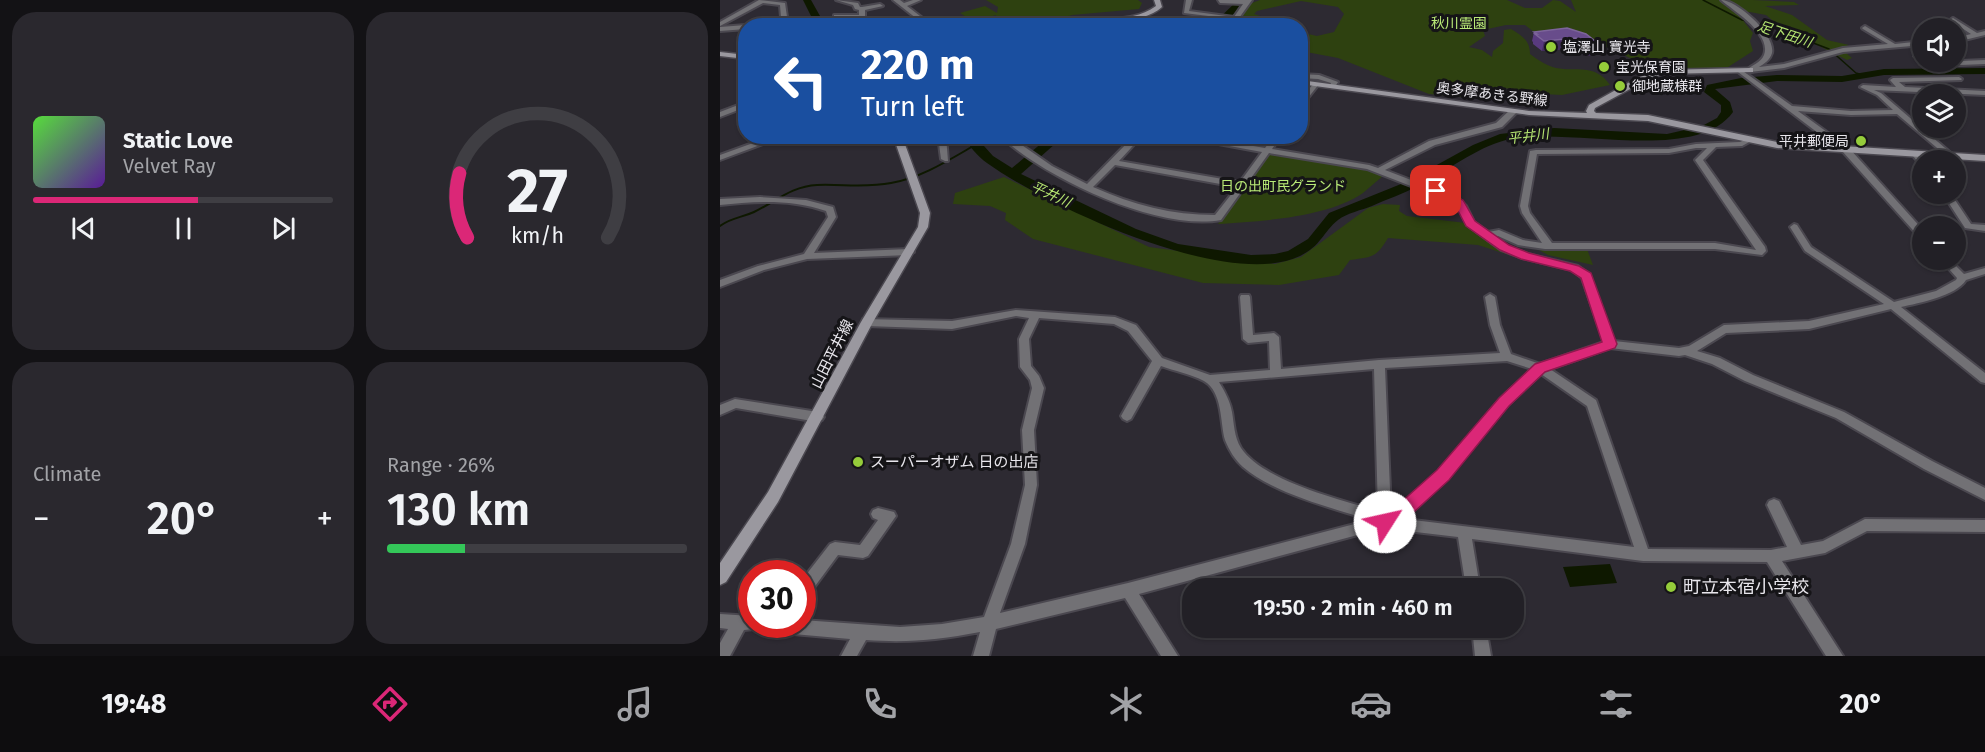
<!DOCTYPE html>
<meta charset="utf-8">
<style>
:root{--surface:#222026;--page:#2a282e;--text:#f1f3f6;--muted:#a2a3a7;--line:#3f3e43;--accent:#db2777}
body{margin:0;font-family:"Fira Sans","Noto Sans JP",sans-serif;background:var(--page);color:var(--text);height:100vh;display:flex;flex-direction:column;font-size:22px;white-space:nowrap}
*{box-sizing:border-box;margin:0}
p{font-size:20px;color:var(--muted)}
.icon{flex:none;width:33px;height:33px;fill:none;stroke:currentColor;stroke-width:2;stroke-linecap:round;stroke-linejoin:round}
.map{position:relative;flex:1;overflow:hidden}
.panel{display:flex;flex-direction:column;gap:12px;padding:12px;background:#131215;width:720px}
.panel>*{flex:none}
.banner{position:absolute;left:18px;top:18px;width:570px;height:126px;border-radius:24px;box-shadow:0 2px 4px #0004,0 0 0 2px var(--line);background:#1a4fa0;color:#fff;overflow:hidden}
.tools{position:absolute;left:1192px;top:18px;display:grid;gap:12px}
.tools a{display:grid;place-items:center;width:54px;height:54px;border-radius:50%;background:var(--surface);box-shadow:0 2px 4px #0004,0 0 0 2px var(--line);font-size:30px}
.speed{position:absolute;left:18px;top:560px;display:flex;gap:12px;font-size:30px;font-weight:700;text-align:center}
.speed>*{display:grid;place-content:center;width:78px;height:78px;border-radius:50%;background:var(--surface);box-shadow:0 2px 4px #0004,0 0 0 2px var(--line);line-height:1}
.speed .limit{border:9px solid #d22;background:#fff;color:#111}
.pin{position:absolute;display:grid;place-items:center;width:51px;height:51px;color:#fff;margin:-26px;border-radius:12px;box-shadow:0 3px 9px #0006}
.me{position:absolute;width:66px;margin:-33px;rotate:55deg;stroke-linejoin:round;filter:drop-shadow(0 0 4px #0008)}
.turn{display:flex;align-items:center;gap:21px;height:126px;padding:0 24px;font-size:27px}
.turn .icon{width:78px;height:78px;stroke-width:2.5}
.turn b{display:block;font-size:42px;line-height:51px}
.big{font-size:45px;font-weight:600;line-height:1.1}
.panel .card{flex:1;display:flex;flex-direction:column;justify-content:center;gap:9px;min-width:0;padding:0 21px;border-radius:24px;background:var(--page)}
.panel .dial{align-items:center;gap:0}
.dial svg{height:156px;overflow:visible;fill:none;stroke:var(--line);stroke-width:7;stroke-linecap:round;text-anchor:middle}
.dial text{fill:var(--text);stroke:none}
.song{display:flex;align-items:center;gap:18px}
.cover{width:72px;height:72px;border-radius:9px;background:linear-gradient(135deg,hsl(110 70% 55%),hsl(270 70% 35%))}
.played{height:6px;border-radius:3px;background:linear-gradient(90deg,var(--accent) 55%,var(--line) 55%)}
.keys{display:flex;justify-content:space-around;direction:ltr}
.heat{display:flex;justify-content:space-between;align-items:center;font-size:33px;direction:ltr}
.charge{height:9px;border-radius:4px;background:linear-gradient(90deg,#34c759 26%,var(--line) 0)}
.panel .tiles{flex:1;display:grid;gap:12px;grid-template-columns:repeat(2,1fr)}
.trip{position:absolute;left:462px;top:578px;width:342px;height:60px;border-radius:24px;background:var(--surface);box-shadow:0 2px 4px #0004,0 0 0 2px var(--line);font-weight:600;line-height:60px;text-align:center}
.dock{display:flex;height:96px;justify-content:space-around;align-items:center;background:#0e0d0f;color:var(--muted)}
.dock .icon{width:42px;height:42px}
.dock .on{color:var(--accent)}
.dock b{font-size:27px;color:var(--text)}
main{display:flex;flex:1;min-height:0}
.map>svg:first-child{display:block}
.green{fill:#2e4110}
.water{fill:#0e1800}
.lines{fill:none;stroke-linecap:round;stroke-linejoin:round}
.stream-far1{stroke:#0e1800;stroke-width:1.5}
.stream{stroke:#0e1800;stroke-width:2}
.river{fill:#0e1800;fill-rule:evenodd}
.street-casing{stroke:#4b4850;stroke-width:4}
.secondary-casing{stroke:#4b4850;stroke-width:3}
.street{fill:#727175;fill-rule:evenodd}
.secondary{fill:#9a989f;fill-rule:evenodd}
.wall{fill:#593a7f}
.shaded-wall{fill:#412c5b}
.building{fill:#684c8b;stroke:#7c649a;stroke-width:1.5}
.route{fill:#db2777;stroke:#8e194d;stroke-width:1.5}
.poi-dot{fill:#95cc3a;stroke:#151417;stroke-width:2}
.labels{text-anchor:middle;stroke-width:6;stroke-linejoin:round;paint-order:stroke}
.far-park-label{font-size:14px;fill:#b9ea77;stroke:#151417}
.far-water-label{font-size:14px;font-style:italic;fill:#b4e471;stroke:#151417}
.far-poi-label{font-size:14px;fill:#e8e6ec;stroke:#151417;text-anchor:start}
.far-street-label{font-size:14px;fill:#e8e6ec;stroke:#151417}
.street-label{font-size:15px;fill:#e8e6ec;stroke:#151417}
.poi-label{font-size:15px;fill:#e8e6ec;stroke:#151417;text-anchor:start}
.near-poi-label{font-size:18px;fill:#e8e6ec;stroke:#151417;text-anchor:start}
</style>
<main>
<section class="panel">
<div class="tiles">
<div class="card">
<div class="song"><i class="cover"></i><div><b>Static Love</b><p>Velvet Ray</p></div></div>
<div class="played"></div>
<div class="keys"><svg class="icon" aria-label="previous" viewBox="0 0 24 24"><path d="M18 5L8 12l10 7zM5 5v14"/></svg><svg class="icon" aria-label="pause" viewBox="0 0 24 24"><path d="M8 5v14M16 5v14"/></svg><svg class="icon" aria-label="next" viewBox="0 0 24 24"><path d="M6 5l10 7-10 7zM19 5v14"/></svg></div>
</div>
<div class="card dial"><svg viewBox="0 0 100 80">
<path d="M14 69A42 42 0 1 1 86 69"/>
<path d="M14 69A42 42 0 0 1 10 36" stroke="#db2777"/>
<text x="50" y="56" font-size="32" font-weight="700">27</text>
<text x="50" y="72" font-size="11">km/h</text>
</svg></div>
<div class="card"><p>Climate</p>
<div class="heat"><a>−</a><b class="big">20°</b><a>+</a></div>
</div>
<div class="card"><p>Range · 26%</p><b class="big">130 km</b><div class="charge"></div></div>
</div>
</section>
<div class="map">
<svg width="1265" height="656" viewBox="0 0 1265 656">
<rect width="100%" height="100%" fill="#2d2a32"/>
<g class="green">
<polygon points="266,0 418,0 422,3 419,9 352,15 320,25 298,25 276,20 276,15 254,22 240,13 265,6 277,13 278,7"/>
<path d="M540,0h247l18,8h17l11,-8 7,1 16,11 -5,-12h182l41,2 5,3 -34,1 27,9 35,25 22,5 -9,3 12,10 -5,2 -69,-35 -12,-10 -16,-3 -13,1 16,20 -3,8 3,10 -28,18 -68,2 -50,-24 -11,1 -62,-16 -9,-7h-19l-23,5 2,6 -16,11 13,3 10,7 1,-6 10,-8 1,-13 7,-1c11,7 19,11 19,25 8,6 17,12 26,14 20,4 39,-5 54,17l-48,10 -19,-1 -39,-6 -42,9 -33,-3 -91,-36 -37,-7v-23l4,1 -1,4 13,3 17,-4 10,-18 -6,-7 -37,-6 -44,10 -3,3 35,11h-47l-4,-7 14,-15z"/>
<path d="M549,153l93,15 22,7c-7,6 -14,12 -21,18 -37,25 -101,28 -145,31z"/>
<path d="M284,177l145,70 126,17 26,-7 67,-49 15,-4 17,1 -1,6 8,5 59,7 44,23 -1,9 -31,-10 -90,-7c-12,20 -16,19 -38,22l-11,15 -60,10 -76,-2 -170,-44 -28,-19 1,-7 -16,-7 -37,-2 2,-11z"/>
<polygon points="817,249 867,249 873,265 828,255"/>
</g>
<polygon class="water" points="890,564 897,583 850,587 843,567"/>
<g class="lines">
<polyline class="stream-far1" points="983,0 1022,20 1046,25 1109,49 1136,73 1143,75"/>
<path class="stream" d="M0,226c12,-9 21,-8 34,-14 21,-10 38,-26 63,-27 25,-1 49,3 74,-2 30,-5 58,-23 84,-38"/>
<g class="river">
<polygon points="83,0 91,0 100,16 110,21 128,22 165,17 202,26 165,23 145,26 104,26 93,20"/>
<polygon points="518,0 527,0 502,26 491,26"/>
<path d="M1265,68v6l-101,1 -42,7 -65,-1 -62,8 15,13 3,10c-38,53 -167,13 -227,28 -31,8 -60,32 -88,46 -15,8 -31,13 -46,20 -10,4 -25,7 -34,14 -15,12 -17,26 -38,36 -72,35 -253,-50 -313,-93 -9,-6 -18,-18 -25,-27h13l18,20 19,12 38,-32h14l-43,38 115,55 42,15 73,11 24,-1 13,-3 20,-12 21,-26 77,-31 67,-37 27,-11 54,-6 113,6 35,-8 15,-8 4,-6v-7l-17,-13 3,-7 34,-7 36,-3 65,1 42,-7z"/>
</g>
<defs>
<g id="street">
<polygon points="39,0 65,3 67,17 74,26 68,26 61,17 60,5 43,3 0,26 0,22"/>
<polygon points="116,0 138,3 140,7 142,7 160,4 163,6 145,10 145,16 139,19 116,18 114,17 114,15 139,15 139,10 135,9 133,5"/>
<polygon points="173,0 180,0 184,3 193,0 201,0 187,6 213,26 206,26"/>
<polygon points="466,0 472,0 469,11 514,17 523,4 500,3 498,0 532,0 519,18 521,26 515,26 513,19 464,13"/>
<path d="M1001,0c16,0 55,35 51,53 -2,7 -8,11 -13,14l25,-3 59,-16 45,-4 -25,-15 -1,-1 3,-2 30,18 28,-3v4l-80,7 -59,16 -34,4 -3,-2c4,-5 14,-7 17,-15 8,-21 -30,-44 -43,-55z"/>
<polygon points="1233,18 1257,33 1265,31 1265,35 1236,42 1236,38 1251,34 1231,21 1230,20"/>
<polygon points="26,25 26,29 0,31 0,27"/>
<polygon points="1197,54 1203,56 1203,61 1194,56"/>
<polygon points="1265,60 1265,64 1216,66 1213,64 1216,62"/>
<polygon points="1020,69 1072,106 1131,111 1173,110 1157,95 1140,87 1143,85 1176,87 1170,80 1173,78 1239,77 1242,79 1241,80 1179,82 1185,87 1265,91 1265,95 1154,90 1161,93 1232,154 1233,156 1229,158 1177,114 1131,115 1078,111 1129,148 1203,230 1203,239 1200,238 1123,152 1018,72 1017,71"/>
<polygon points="580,74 599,75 618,82 615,87 613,88 610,86 611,83 598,79 580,78"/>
<polygon points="594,83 599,84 580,108 580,100"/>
<polygon points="26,102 26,107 0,117 0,112"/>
<path d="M790,110l7,2 -15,15 -67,18 -50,25 73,28 8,8 8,16 14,10 11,-2 24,10 19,3 -20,-30 -2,-7 10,-55 6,-1 133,-1 27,-5 44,-2 9,-4 4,2 -11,6 -26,1 -13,13 62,87 1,4 -4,4 -47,-6h-170l-27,-4 -20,-9h-4l13,10 21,8 50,12 11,8 25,67 65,7 10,-2 35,-21 85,-4 75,-17 -79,-53 -15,-24 4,-3 3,1 14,22 83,55 42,-11 20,-11 1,-2 -16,-18h9l14,14 21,-6v6l-19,6c-10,16 -47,23 -65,27l84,66v10l-4,-1 -90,-73 -82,20 -83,4 -29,18 23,7 33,17 91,37 88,49 53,27v12l-61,-31 -88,-51 -91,-37 -33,-17 -27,-9 -6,1 -69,-8 -60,21 46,31 52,149 123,1 16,-3 -20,-42 2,-4 5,-2 5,2 22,44 22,-4 42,-22 120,1v12l-118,-1 -42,22 -43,8 61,95h-17l-59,-94 -124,-1 -171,-22 8,49h-14l-8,-51 -68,-8 -2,6 -5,2 -5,-2 -2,-5 -237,64 39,62h-17l-36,-58 -129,31 -7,27h-16l7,-24c-42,8 -72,11 -114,8l-9,16h-16l9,-17 -91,-8 -5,-2 -10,1 -14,26h-10v-13l8,-14 -8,-1v-14l32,2v8h50v-4l98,7 42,-3 42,-7 27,-73 14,-59 -3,-55 10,-42 -2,-8 -10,-13 -1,-28 10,-21 -13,-2 -64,13 -85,-3 -5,-4 1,-3 89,2 64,-11 99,7 21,8 26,33 48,17 60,-5 -1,-29 -21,2 -5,-4 -3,-42 1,-2h8l1,2 3,38 21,-2 5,4 2,32 98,-9 121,-7 -10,-28 -5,-28 5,-3 5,3 5,28 11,29 29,10 64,-22 -22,-64 -10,-8 -50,-12 -21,-8 -34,-25 -9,-18 -6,-5 -85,-33 -98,-16 -48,67c-64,11 -174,-41 -221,-84h9l43,30 35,18 47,-48h8l-23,25 121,21 22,-30 -87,-16h20l70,12 9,-12h7l-9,13 97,16 9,3 51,-27 67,-18zM976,148h11l-12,12 61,90 -41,-7h-163l-22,-30 -2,-7 9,-52 132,-1zM395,165l122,22 -22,28c-43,0 -82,-10 -122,-28zM319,318l75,6 14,7 24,30 -31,55 2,3 4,2 4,-2 30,-53c13,5 30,8 43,15 19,11 16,42 21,59 4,10 10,20 18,27 30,26 89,41 127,53l-242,63 -128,30 25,-69 12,-59 -3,-55 10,-42 -5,-12 -8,-10 -2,-27zM787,361l25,8 -32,30 -61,72 -48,43 -6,-146zM654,369l4,142c-37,-11 -115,-30 -137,-63 -7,-11 -7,-25 -9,-36 -2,-11 -7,-20 -13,-30zM821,374l46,32 47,141 -229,-28 42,-40 61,-74z"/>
<polygon points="52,136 64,136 0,160 0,155"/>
<polygon points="218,136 226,136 228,161 225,161 221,159"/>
<polygon points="1193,152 1199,152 1206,160 1203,160 1203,164 1200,164 1193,156"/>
<polygon points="1223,194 1231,194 1251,224 1265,225 1265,231 1245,228"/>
<path d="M40,197l46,3 27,7 3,10 -22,36 95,-4 5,3 -5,3 -102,4 -43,11 -44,17v-7l38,-14 46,-12 24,-37 -2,-6c-34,-12 -71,-10 -106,-6v-6z"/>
<polygon points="15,399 98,412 102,414 104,417 102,420 98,422 16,408 0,415 0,405"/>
<polygon points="158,508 174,512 176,516 148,556 143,558 118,555 87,597 82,599 82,580 110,544 115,542 140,545 158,520 153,518 151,514 153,510"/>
<polygon points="752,627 766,627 771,656 755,656"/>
</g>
<g id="secondary">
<path d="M434,0h6l2,7c-19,18 -78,19 -105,19 30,-14 71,1 99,-20z"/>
<polygon points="0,52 26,55 26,59 0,56"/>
<polygon points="1030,68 1033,68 1033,72 942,74 923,82 875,108 874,111 876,113 928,115 1057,142 1265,155 1265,161 1057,148 928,121 809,115 580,84 580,80 809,111 867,113 866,111 869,105 917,78 941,70"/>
<polygon points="173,136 182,136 210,213 208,227 153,322 58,502 6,582 0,585 0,563 48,492 141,322 198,227 200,213"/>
</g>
</defs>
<use href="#street" class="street-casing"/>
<use href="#secondary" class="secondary-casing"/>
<use href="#street" class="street"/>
<use href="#secondary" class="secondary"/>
</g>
<polygon class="wall" points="814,32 866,34 878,54 865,56 854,48 822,51 813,44 813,42 812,41"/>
<g class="shaded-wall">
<polygon points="856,38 854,48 822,51 824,41"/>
<polygon points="880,45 878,54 865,56 867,46"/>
</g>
<polygon class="building" points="847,28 866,34 880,45 867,46 856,38 824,41 815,34 817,34 814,32"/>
<polygon class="route" points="716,188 743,200 755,221 789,245 809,253 859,266 871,273 897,344 895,348 825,372 789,406 729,480 682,523 665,530 659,528 657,522 659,517 670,512 717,470 779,398 815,364 882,342 861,278 850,271 801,259 780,250 746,226 735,205 712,194 710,191"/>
<g class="poi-dot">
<circle cx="831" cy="47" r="6"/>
<circle cx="884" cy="67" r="6"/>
<circle cx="900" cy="86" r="6"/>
<circle cx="1141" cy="141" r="6"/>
<circle cx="138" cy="462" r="6"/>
<circle cx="951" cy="587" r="6"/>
</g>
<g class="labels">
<g class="far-park-label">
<text x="739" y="28">秋川霊園</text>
<text x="563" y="191">日の出町民グランド</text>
</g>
<g class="far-water-label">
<text transform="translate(1065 34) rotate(18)" y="5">足下田川</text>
<text transform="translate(808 136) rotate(-7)" y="5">平井川</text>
<text transform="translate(331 194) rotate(25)" y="5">平井川</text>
</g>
<g class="far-poi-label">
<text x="843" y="52">塩澤山 寶光寺</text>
<text x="896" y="72">宝光保育園</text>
<text x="912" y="91">御地蔵様群</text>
<text x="1129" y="146" text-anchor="end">平井郵便局</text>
</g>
<g class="far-street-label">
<text transform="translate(772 94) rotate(7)" y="5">奥多摩あきる野線</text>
</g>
<g class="street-label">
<text transform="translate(112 354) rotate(-63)" y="5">山田平井線</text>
</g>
<g class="poi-label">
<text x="150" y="467">スーパーオザム 日の出店</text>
</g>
<g class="near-poi-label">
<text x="963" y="593">町立本宿小学校</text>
</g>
</g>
</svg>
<div class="tools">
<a><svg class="icon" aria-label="sound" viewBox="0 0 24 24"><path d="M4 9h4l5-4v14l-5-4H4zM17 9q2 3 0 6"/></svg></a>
<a><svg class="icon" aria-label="layers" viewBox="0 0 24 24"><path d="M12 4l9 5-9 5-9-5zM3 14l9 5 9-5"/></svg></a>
<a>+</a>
<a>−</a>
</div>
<div class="speed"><div class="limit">30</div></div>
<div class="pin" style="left:716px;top:191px;background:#d93025"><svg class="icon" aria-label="arrive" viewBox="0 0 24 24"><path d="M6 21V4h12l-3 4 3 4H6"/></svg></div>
<svg class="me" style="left:665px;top:522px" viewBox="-20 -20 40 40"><circle r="19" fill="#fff"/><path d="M0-13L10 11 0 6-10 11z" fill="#db2777"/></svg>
<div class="trip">19:50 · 2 min · 460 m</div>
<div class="banner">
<div class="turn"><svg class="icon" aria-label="left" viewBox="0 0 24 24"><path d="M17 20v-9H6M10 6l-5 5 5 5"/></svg><div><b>220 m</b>Turn left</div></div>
</div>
</div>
</main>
<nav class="dock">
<b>19:48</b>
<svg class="icon on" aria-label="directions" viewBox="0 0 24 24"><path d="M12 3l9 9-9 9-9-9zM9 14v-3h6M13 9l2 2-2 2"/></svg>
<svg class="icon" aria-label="music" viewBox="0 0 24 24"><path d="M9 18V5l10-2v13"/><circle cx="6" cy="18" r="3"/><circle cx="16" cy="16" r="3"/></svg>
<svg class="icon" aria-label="phone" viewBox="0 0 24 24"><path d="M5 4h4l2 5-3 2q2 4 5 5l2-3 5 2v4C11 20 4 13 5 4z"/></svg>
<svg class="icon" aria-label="climate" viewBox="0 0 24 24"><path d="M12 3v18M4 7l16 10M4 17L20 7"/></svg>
<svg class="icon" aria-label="car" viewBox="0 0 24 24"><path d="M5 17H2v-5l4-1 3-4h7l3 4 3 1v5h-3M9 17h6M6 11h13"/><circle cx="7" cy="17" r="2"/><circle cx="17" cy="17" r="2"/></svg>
<svg class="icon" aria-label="filters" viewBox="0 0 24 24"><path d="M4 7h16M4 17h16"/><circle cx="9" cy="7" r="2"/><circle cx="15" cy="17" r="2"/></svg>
<b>20°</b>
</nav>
